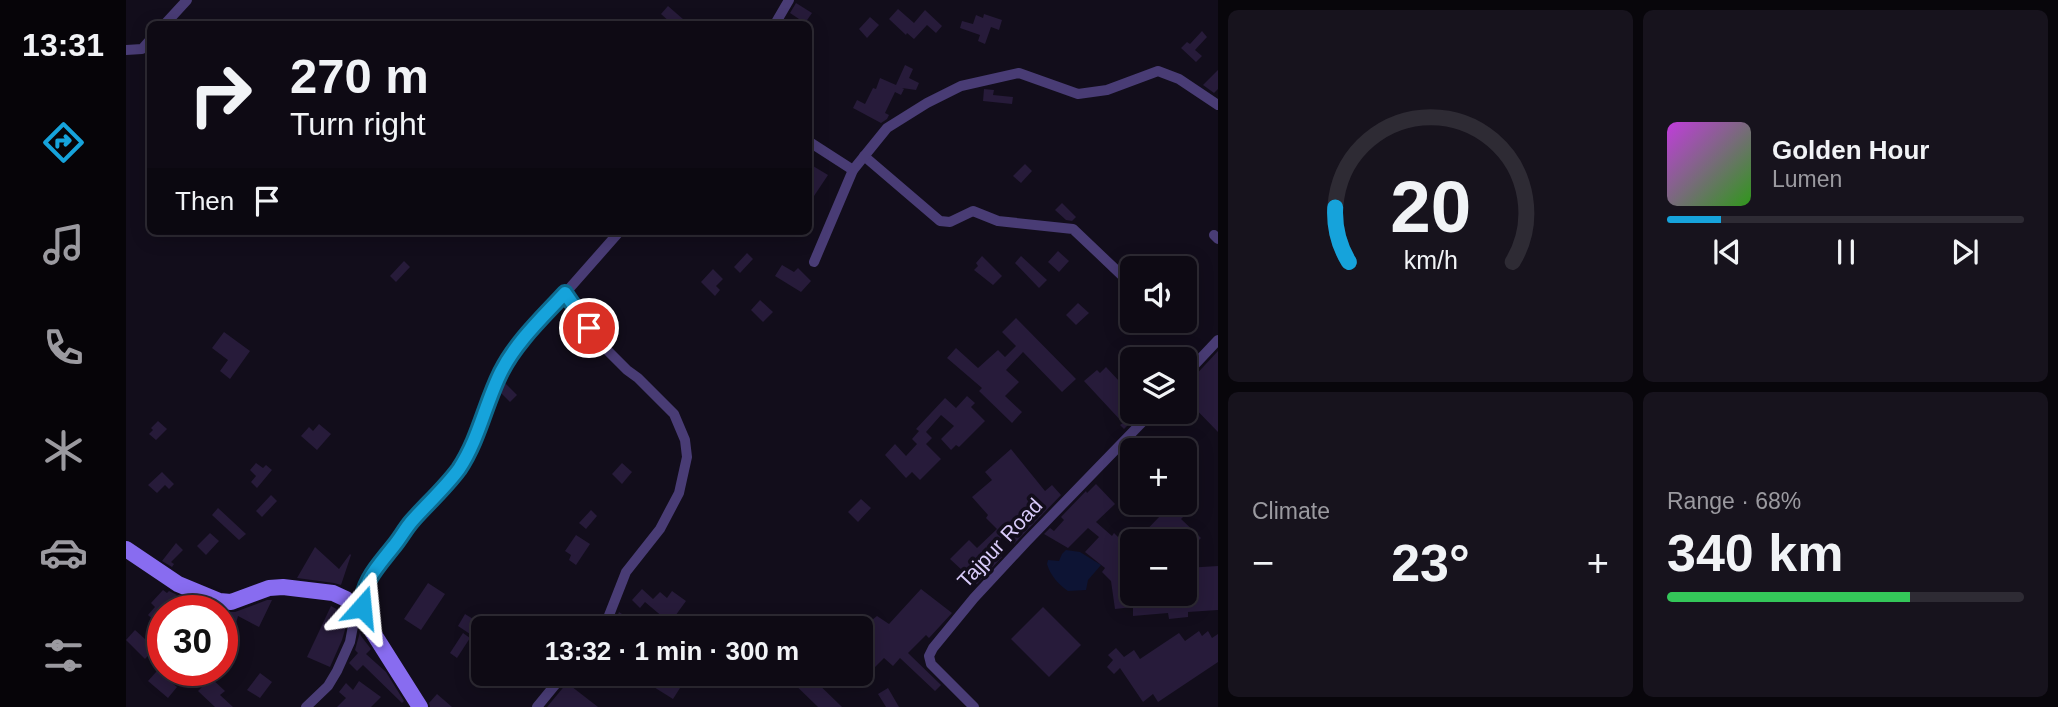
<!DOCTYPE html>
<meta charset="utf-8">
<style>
:root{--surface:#0e0a14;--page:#17131d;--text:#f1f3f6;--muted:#9b9aa0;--line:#2e2b34;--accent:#16a3db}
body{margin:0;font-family:Arial,sans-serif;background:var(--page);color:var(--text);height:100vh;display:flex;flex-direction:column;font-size:26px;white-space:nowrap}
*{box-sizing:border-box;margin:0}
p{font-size:23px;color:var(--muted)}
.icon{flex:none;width:38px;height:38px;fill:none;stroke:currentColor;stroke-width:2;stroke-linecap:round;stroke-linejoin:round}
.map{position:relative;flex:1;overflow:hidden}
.side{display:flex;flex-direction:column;gap:10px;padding:10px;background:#08060b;width:840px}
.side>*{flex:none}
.guide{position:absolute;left:21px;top:21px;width:665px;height:214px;border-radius:10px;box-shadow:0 4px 18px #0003,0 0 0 2px var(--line);background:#0e0a14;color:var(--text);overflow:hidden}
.fabs{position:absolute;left:994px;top:256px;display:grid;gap:14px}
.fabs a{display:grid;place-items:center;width:77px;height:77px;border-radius:10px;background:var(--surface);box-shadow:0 4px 18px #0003,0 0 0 2px var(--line);font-size:35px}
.speed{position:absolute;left:21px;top:595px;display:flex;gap:14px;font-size:35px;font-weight:700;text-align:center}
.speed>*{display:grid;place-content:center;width:91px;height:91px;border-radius:50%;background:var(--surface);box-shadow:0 4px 18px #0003,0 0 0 2px var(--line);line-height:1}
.speed .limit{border:10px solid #d22;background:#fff;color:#111}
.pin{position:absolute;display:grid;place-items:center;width:60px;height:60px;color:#fff;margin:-30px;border:4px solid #fff;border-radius:50%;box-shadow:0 2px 7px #0007}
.me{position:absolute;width:77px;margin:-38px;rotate:18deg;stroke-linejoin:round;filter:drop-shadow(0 0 5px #0008)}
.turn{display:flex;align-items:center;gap:24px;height:147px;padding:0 28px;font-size:32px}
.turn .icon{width:91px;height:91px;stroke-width:2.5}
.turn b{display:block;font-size:49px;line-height:60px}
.then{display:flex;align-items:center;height:66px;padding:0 28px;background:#0003;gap:14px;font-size:26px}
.big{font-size:52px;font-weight:700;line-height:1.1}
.side .widget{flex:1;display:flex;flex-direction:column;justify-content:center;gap:10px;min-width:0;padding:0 24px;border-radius:10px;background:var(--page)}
.side .dial{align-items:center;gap:0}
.dial svg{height:182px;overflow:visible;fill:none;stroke:var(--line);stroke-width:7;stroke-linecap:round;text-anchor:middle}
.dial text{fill:var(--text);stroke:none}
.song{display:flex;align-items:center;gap:21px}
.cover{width:84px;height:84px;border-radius:10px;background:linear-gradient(135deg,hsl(290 70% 55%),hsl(110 70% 35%))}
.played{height:7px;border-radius:4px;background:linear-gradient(90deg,var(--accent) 15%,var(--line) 15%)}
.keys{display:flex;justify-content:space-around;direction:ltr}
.heat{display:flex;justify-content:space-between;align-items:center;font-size:38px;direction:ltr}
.charge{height:10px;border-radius:5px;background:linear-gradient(90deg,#34c759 68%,var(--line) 0)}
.side .tiles{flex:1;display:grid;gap:10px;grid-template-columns:repeat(2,1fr)}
.trip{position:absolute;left:345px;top:616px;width:402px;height:70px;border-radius:10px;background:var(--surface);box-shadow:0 4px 18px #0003,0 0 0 2px var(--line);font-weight:700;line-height:70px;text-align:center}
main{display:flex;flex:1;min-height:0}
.tab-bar{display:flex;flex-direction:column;width:126px;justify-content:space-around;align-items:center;background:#060408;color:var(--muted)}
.tab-bar .icon{width:49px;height:49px}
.tab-bar .active{color:var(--accent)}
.tab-bar b{font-size:32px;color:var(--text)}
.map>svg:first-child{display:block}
.water{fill:#0d1434}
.building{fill:#271b3a}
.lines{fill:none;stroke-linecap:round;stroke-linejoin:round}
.street{stroke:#493c75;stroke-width:10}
.secondary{stroke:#886cf0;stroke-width:16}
.route-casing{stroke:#0e6a8e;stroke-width:18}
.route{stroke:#16a3db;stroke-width:12}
.labels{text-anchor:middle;stroke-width:7;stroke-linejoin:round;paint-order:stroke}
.street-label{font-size:21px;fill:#d9cbfa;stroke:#120d1b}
</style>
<main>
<nav class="tab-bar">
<b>13:31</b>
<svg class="icon active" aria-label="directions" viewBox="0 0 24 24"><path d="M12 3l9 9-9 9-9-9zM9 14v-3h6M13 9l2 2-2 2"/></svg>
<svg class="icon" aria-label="music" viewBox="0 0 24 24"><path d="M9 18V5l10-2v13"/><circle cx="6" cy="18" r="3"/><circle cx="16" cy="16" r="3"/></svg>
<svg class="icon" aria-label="phone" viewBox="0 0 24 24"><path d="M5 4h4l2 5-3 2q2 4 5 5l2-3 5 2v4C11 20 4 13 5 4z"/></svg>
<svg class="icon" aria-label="climate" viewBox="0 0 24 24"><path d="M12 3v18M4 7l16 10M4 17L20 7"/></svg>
<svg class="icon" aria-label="car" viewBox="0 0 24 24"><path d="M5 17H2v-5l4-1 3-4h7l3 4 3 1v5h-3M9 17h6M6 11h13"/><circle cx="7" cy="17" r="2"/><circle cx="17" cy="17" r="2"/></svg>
<svg class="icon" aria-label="filters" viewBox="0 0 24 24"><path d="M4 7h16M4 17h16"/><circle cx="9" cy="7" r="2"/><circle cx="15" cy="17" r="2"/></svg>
</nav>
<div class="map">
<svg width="1092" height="707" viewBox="0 0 1092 707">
<rect width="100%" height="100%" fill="#120d1b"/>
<path class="water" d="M940,550l14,2 21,13 -13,15 -2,10 -18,1c-9,-6 -18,-16 -21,-27l1,-4 11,1 3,-7z"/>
<g class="building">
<polygon points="670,3 686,13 679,23 664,13"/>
<polygon points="542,6 558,20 553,24 546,24 535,14"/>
<polygon points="772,9 788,23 799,10 816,26 810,33 801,25 788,39 781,33 780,35 763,19"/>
<polygon points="858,14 876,20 873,30 865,27 859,44 852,41 854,35 834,28 836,21 847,24 850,15 857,18"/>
<polygon points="744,17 753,25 741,38 733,29"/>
<polygon points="1076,31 1081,37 1069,50 1076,56 1070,62 1055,48 1061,42 1064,44"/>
<polygon points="779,65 787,69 783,78 793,83 790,90 776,88 778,89 775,95 769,92 759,113 763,115 761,119 755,123 727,108 731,100 739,104 747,88 750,89 754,78 770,85"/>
<polygon points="1092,70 1092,89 1088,93 1077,85"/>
<polygon points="858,89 868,90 867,95 887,97 886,104 857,101"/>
<polygon points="682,163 702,175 682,205"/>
<polygon points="899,164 906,171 895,183 887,176"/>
<polygon points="936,203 950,217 946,221 940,220 929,210"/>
<polygon points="932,251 943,261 933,272 922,262"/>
<polygon points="621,253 627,259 614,273 608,267"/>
<polygon points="856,256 876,276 867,285 848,270 852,266 850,263"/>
<polygon points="895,256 921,280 913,288 889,263"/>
<polygon points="278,261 284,267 270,282 264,276"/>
<polygon points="656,265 668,272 672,268 685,281 675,292 649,276"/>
<polygon points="587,269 597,279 590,286 594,290 589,296 575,282"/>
<polygon points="634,300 647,312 637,322 625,310"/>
<polygon points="952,303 963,313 950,325 940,315"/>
<polygon points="890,318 950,379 936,392 897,352 880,370 893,382 879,396 896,412 886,423 853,391 856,388 821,358 830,348 852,368 872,350 879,357 890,346 876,332"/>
<polygon points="98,332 124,351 104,379 94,371 102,360 86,348"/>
<polygon points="1092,351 1092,432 1059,398 1059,383 1065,380"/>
<polygon points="980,367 1006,395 1006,411 1016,411 998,429 994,425 997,423 958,381 971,370 974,373"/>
<polygon points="379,383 391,395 384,402 375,393"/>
<polygon points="841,396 849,403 845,407 859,421 833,447 830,445 825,450 815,439 828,426 815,415 800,432 806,438 800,444 815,459 794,480 786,472 780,478 759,455 769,444 780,456 791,444 786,439 793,431 790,429 819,398 830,408"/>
<polygon points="32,421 41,429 30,440 23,434 27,430 25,428"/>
<polygon points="193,424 205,434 191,450 175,436 183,427 187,431"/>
<polygon points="885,449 919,491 926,485 935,495 888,544 879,535 866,547 876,557 851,584 824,559 843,540 851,548 871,529 860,518 862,515 846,497 866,480 859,472"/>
<polygon points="130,463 137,468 140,465 146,470 131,488 125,482 130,476 124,470"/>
<polygon points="496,463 506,472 496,484 486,474"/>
<polygon points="36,472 48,484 43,489 39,485 31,493 22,485"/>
<polygon points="970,484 989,504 970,522 986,536 988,533 1006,551 1006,559 993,573 1006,572 1006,593 1059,593 1059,568 1092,566 1092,610 1062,612 1062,617 1043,619 1042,613 1007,616 1007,607 989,609 985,581 976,572 979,568 959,552 973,537 962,528 942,548 918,534 924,528 928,531 938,520 935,517 960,491 961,493"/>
<polygon points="145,495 151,501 136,517 130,511"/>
<polygon points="735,499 745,508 732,522 722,512"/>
<polygon points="1032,502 1038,502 1043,508 1046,504 1058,516 1055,519 1075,538 1067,546 1061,541 1010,541 1035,515 1027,507"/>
<polygon points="92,508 120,534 113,540 86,515"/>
<polygon points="465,510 471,516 460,529 453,523"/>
<polygon points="84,533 93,541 80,555 71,546"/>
<polygon points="450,535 464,544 450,565 443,560 445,555 439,551"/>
<polygon points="50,543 57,550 45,562 48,564 46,567 36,561"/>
<polygon points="189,547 213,569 224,554 225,555 215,585 208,583 171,578"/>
<polygon points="302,583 319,594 295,630 278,619"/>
<polygon points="516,589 527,599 534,592 541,598 546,591 560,601 544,623 519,602 514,608 506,600"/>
<polygon points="795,589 826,613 803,638 800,635 782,653 815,685 809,691 774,658 767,666 758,658 748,668 744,664 740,668 735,662 735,628 714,628 729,614 740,625 751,616 763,624"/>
<polygon points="37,590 41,593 43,591 51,595 34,615 37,619 32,624 22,615 29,607 25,603"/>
<polygon points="141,600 146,600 133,627 112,616 109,627 97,624 100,612 109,612"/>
<polygon points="205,606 223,616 216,640 204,667 181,657"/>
<polygon points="917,607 955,645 923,677 885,639"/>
<polygon points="493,612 517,628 486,628"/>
<polygon points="339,614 352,622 344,634 332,626"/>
<polygon points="9,630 29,648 19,659 0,640"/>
<polygon points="1073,631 1076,636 1082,631 1086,638 1092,634 1092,662 1032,702 1027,694 1017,702 994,668 988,674 981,667 987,660 982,655 990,648 998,657 1008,650 1014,659 1053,633 1059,641"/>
<polygon points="234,632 235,636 245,649 240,654 260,672 278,701 276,703 237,665 231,671 223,663 232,653 229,650"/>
<polygon points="337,633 344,638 331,658 324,653"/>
<polygon points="31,671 51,687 42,698 22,681"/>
<polygon points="134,673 146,682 134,698 121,690"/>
<polygon points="507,674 531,674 554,688 547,699"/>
<polygon points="658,674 682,674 716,707 692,707"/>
<polygon points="85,678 99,691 94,695 107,707 89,707 72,691"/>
<polygon points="233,681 255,697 245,707 211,707 220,698 213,692 220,683 227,690"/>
<polygon points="441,683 472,707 421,707"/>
<polygon points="762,688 773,707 760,707 752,694"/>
<polygon points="311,694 326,707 304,707 303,703"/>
</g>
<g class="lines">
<g class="street">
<polyline points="39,24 61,0"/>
<polyline points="649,24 663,0"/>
<polyline points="0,50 16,49 24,40"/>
<polyline points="682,141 727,170"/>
<polyline points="738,156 814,221 824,222 847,211 872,221 947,229 1006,285"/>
<polyline points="1088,235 1092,239"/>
<polyline points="688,262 727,170 761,128 801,103 835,86 893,73 952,94 981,90 1032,71 1053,79 1092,105"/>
<polyline points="439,293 476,345 501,370 512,378 548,414 559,440 561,457 553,493 534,529 500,572 478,628"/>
<polyline points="1059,375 1092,340"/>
<polyline points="180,707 202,686 211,671 224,642 227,626 236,607 236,597 243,579 284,524 333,469 347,444 358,411 380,362 397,341 494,231"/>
<polyline points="411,707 438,674"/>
<polyline points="848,707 805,664 803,656 807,648 848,598 901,541 1027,411"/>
</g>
<polyline class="secondary" points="0,549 52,584 93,601 105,602 143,588 157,587 207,593 220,599 234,612 294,707"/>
</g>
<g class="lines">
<defs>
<path id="route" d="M236,607c-1,-24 17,-42 31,-60 7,-8 12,-18 19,-26 15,-17 33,-33 47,-52 20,-30 26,-65 42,-97 15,-30 42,-55 64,-79l24,35"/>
</defs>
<use href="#route" class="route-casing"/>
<use href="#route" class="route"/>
</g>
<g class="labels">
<g class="street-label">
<text transform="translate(874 543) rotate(-47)" y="7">Tajpur Road</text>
</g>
</g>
</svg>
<div class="fabs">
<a><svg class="icon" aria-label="sound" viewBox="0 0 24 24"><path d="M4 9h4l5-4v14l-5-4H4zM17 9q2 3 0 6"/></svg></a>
<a><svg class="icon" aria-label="layers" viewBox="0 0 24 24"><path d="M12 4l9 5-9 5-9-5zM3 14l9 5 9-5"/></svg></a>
<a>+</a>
<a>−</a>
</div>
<div class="speed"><div class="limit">30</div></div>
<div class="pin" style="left:463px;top:328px;background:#d93025"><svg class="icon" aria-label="arrive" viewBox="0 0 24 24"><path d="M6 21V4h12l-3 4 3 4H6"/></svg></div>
<svg class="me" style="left:236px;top:607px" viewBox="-20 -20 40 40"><path d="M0-17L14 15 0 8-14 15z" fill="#16a3db" stroke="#fff" stroke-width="4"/></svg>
<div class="trip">13:32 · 1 min · 300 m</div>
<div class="guide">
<div class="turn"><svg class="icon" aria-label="right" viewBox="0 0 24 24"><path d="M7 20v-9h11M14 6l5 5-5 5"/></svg><div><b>270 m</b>Turn right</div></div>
<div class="then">Then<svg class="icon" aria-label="arrive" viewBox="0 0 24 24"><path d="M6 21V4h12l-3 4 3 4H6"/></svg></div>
</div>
</div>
<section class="side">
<div class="tiles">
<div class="widget dial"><svg viewBox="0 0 100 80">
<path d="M14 69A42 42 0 1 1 86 69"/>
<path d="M14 69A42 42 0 0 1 8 45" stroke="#16a3db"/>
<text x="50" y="56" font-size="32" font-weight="700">20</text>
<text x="50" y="72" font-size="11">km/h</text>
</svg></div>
<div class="widget">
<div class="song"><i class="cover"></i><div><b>Golden Hour</b><p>Lumen</p></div></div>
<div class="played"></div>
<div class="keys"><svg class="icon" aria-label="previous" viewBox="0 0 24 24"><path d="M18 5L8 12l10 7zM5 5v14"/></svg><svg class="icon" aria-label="pause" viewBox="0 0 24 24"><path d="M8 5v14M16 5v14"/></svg><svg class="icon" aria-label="next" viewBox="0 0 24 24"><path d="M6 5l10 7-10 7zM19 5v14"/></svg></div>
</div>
<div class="widget"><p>Climate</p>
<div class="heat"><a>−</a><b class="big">23°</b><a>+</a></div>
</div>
<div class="widget"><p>Range · 68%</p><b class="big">340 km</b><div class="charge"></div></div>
</div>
</section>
</main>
